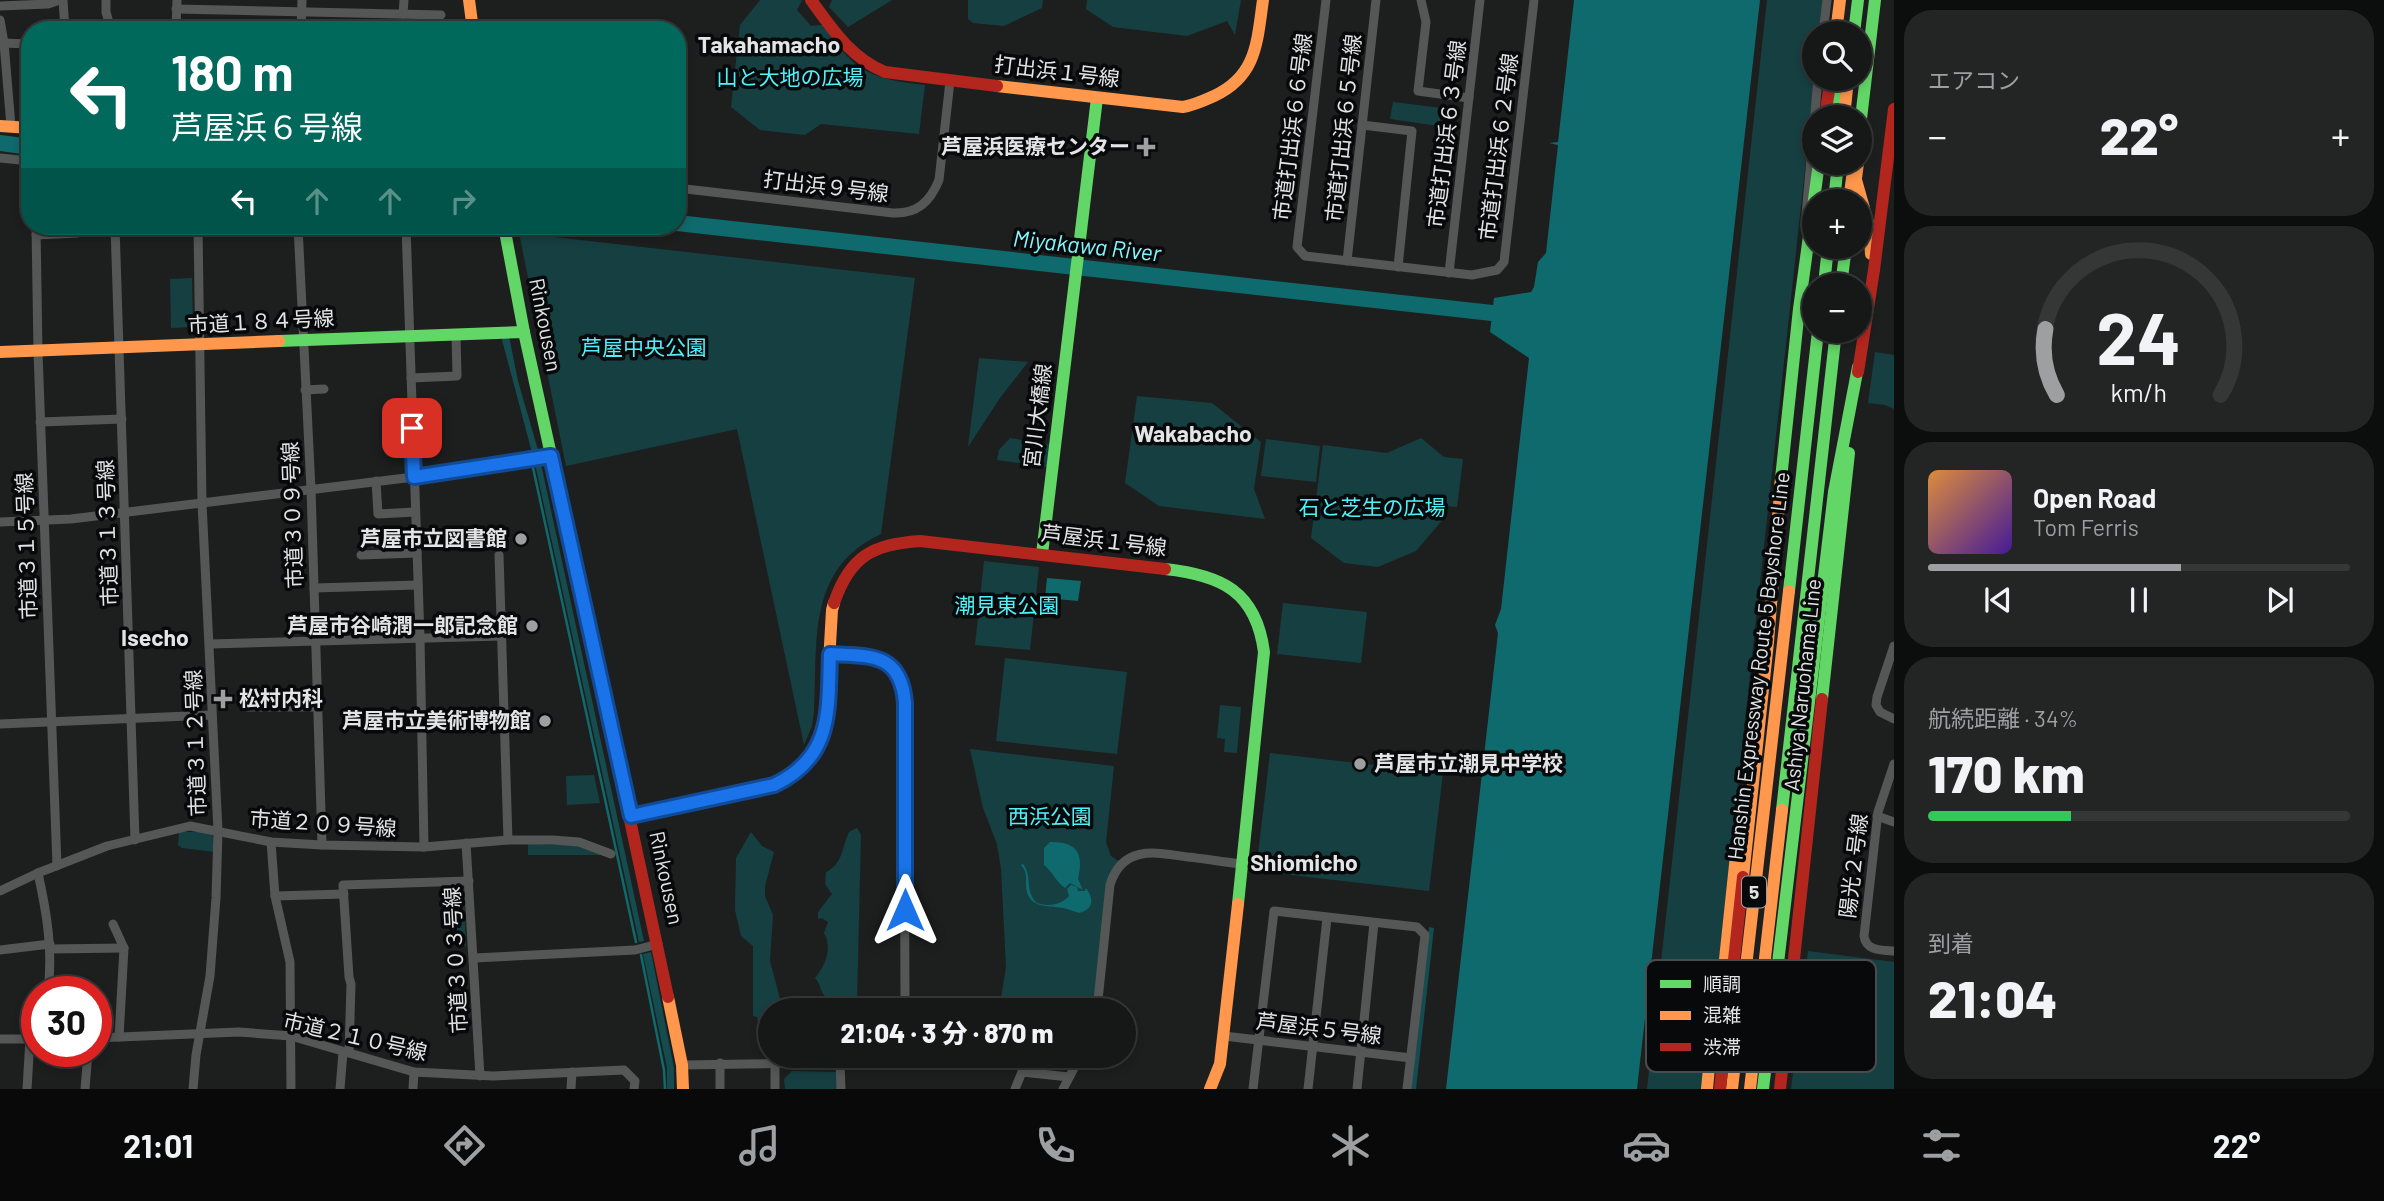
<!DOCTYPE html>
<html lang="ja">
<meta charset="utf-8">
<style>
:root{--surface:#161717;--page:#232424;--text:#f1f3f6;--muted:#9e9fa1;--line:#353636;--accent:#9d9fa0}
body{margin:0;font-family:Barlow,"Noto Sans JP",sans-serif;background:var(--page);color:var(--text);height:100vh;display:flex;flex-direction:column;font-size:26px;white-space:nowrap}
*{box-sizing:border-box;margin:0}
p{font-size:23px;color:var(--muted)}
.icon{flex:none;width:38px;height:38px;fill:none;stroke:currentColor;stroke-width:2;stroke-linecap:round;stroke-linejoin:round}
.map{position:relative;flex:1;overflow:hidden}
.panel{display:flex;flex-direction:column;gap:10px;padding:10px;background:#0c0d0d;width:490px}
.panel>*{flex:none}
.guide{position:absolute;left:21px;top:21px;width:665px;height:214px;border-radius:28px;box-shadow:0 4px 10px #0003,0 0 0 2px var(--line);background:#00695c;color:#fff;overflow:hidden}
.tools{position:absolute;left:1802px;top:21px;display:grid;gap:14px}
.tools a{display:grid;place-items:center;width:70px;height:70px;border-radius:50%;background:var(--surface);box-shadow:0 4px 10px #0003,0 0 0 2px var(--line);font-size:35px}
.speed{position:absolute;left:21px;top:976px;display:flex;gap:14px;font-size:35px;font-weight:700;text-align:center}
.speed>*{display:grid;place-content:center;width:91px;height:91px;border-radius:50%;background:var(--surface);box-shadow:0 4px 10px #0003,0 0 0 2px var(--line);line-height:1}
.speed .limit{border:10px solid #d22;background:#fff;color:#111}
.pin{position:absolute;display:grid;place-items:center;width:60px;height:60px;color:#fff;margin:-30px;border-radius:14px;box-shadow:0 4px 10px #0006}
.me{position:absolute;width:77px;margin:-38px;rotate:0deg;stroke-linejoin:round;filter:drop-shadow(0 0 5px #0008)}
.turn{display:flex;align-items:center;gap:24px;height:147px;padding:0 35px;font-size:32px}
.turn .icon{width:91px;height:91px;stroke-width:2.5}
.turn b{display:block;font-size:49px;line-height:60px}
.lanes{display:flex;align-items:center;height:66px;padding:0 35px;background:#0003;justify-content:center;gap:35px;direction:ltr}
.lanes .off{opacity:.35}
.big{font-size:52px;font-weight:800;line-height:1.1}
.panel .card{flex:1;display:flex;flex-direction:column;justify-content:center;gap:10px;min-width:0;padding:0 24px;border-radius:28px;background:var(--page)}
.panel .dial{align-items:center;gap:0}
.dial svg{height:182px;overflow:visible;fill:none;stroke:var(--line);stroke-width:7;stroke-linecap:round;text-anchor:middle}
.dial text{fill:var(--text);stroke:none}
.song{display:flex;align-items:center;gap:21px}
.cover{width:84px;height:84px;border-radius:10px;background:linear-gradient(135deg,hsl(30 70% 55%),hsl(260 70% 35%))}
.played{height:7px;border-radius:4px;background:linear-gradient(90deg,var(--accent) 60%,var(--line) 60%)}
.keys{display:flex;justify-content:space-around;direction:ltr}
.heat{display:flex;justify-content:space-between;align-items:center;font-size:38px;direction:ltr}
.charge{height:10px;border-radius:5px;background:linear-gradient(90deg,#34c759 34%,var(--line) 0)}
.trip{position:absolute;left:758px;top:998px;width:378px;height:70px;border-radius:35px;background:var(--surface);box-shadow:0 4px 10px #0003,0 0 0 2px var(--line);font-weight:800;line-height:70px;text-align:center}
.tab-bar{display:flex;height:112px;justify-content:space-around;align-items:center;background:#090909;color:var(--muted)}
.tab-bar .icon{width:49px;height:49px}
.tab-bar .active{color:var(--accent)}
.tab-bar b{font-size:32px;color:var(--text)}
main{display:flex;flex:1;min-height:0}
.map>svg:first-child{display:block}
.green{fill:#163f41}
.forest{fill:#154c4f}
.water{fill:#0f6a6d}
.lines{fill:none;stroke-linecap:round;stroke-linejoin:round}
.stream{stroke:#0f6a6d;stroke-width:2.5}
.river{stroke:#0f6a6d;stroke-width:16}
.street{stroke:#555656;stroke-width:9}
.fast{stroke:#63d668;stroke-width:12}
.slow{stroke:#ff974d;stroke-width:12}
.jam{stroke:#b3261e;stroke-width:12}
.slow-bridge{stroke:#ff974d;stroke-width:16}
.route-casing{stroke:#114b97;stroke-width:18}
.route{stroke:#1a73e8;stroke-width:12}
.poi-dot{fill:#9d9fa0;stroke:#08090a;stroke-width:2.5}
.labels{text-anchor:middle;stroke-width:7;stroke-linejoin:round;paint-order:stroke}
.shield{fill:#08090a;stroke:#a1a2a3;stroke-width:2}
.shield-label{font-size:19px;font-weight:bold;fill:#e2e4e5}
.street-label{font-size:21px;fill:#e2e4e5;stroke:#08090a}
.park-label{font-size:21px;fill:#4ef2fa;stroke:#08090a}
.poi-label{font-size:21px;font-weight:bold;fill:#e2e4e5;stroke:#08090a;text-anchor:end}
.neighbourhood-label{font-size:23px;font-weight:bold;fill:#e2e4e5;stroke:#08090a}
.water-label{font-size:23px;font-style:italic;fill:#84f8fe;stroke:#08090a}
.key{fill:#08090a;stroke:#494b4c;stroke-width:2}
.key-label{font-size:19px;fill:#e2e4e5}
</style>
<main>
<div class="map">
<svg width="1894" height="1089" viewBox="0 0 1894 1089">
<rect width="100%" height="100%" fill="#1d1f1f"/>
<g class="green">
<path d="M760,0h42l-5,10 14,16 11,-1c10,11 18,25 29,35 20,19 48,22 74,25l-6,49 -98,-10 -16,11 -45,-5 -29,-23 9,-82z"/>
<polygon points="832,0 892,0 848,27 829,7"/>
<polygon points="968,0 1043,0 1042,8 1004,26 973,23 968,19"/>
<polygon points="1087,0 1241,0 1235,35 1227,21 1187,36 1113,27 1086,9"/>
<polygon points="1767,0 1823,0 1819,33 1815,33 1815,77 1705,1089 1647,1089"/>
<polygon points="1393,102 1442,108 1439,126 1390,119"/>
<path d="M519,233l396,45 -34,256c-75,35 -63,107 -67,177l-2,15 -8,19 -67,-316 -171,37z"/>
<polygon points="192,278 193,327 171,328 170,279"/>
<polygon points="1875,352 1894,355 1894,409 1885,405 1868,403"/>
<polygon points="979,358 1028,362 1000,398 968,447"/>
<polygon points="1137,396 1212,403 1261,442 1254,489 1265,519 1159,506 1125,483"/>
<polygon points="1010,438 1050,444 1047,467 997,460 999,450"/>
<polygon points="1421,438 1444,457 1463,459 1457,507 1446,506 1444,518 1416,551 1378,567 1344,563 1311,538 1323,445 1387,453"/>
<polygon points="1266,439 1320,446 1316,482 1261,476"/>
<polygon points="984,561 1039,567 1030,650 975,645"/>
<polygon points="1283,603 1367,612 1361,663 1277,654"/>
<polygon points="1005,658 1127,672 1117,754 996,741"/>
<polygon points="1220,705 1241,707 1237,753 1224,752 1225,739 1217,738"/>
<polygon points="970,749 1114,766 1106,842 1111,856 1120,862 1112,870 1094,1010 999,1010 1006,967 1001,869 997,844 983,808"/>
<polygon points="1270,753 1443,773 1429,891 1256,871"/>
<polygon points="594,775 600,803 567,805 566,776"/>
<path d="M857,828l4,7 -4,166c-10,-1 -27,2 -34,-7 -3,-5 -3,-11 -8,-16 10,-12 18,-30 9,-45l4,-11 -6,-4 -4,1v-7l14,-18 -7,-10 1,-12c17,-8 16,-25 23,-40z"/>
<polygon points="179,832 212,832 215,852 182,848 178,845"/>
<polygon points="751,832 762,846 774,852 765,886 765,896 773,915 770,961 783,1010 770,1010 770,1030 759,1029 757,1017 753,1016 753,946 741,936 735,910 736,858"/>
<polygon points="528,844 575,845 603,855 528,855"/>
<polygon points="464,890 466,947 445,923 444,891"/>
<polygon points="1808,951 1894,962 1894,1089 1791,1089"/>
<polygon points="792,1071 837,1072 837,1089 785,1089 784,1079"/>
</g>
<g class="forest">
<polygon points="501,336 509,336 518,381 538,450 644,941 639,942 535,464"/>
<polygon points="1429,927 1434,928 1416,1089 1411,1089"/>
<polygon points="651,952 674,1068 674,1089 667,1089 667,1068 643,954"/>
</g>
<g class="water">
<polygon points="1574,0 1760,0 1637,1089 1446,1089 1498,633 1495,625 1501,609 1529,358 1490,332 1494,298 1531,292 1534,287 1538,262 1546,253 1558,145 1549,143 1558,142"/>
<polygon points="1047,578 1081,581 1078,601 1045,598"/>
<path d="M1050,842c28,-1 34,13 28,37l5,11 -13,-7 -5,5c-9,-6 -12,-16 -21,-23v-17z"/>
<path d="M1023,864c10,12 1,27 14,39 11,4 24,2 32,-7l-2,-7 4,-4 6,2 1,4h7l1,-3c8,11 8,21 -7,25 -6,-2 -11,-4 -16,-5 -17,-3 -36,1 -37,-23 0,-9 1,-13 -5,-20z"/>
</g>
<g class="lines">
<g class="stream">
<polyline points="532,463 636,942"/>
<polyline points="641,955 664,1070 665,1089"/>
</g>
<g class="river">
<polyline points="0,143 30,147"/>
<polyline points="677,223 1492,313"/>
</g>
<g class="street">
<polyline points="63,0 65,30"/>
<polyline points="106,0 106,12 111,30"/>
<polyline points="1326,0 1297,247 1305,256 1472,275 1497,270 1504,262 1534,0"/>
<polyline points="1421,0 1426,22 1418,91 1469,98"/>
<polyline points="0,6 48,4 60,0"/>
<polyline points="176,9 441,15"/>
<polyline points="403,14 404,0"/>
<polyline points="0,20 4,43 11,126"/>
<polyline points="176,30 177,0"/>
<polyline points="301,30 302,0"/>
<polyline points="1823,33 1827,0"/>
<polyline points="2,43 30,44"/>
<polyline points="1362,125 1412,131 1398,267"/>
<polyline points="0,158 30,161"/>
<path d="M677,188l216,25c24,1 37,-11 46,-33l11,-99"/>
<polyline points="36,226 38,352 57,866"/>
<polyline points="115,226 135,840"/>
<polyline points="298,226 311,489 322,845"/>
<polyline points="406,226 420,638 424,847"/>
<polyline points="1805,226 1818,79"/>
<polyline points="36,235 78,233 77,226"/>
<polyline points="1347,261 1376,0"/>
<polyline points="1449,273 1480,0"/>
<polyline points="411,378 457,376 456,334"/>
<polyline points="305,390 324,389"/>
<polyline points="40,422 122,419"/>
<polyline points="376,481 378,514 415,512"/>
<polyline points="0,522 71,519 414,477 551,456"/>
<polyline points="373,543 416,542"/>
<polyline points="361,555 417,553"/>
<polyline points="499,555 508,840"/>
<polyline points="314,588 418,585"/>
<polyline points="210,644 501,636"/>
<polyline points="1894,646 1877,697 1876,705 1880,712 1894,719"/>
<path d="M830,654c35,1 64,-2 74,38l1,318"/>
<polyline points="244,707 318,707"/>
<polyline points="0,724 212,715"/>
<path d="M1894,764l-16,48 -14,124c2,15 17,14 30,15"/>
<polyline points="1877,816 1894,822"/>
<polyline points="271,842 275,896 290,962 291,1089"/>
<polyline points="466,843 480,1076"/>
<path d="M38,873c9,41 15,77 10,119"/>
<polyline points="0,891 38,873 107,846 190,826 271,842 322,845 424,847 508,840 553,840 579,842 611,854"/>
<polyline points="275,896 344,894"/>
<polyline points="113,924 124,948 119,1037"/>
<polyline points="50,949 124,948"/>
<polyline points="0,950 50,944"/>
<polyline points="474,958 635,950 658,944"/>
<path d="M1097,1010l13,-125c12,-40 45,-33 78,-28 18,2 36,5 54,7"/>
<polyline points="1224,1036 1411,1058"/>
<polyline points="96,1038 239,1032 291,1036 414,1072 493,1076 624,1070 635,1081 634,1089"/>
<polyline points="0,1039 37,1039"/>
<polyline points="349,1053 351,984 349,977 343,885 469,881"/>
<polyline points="840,1062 841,1089"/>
<polyline points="720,1063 720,1089"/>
<polyline points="775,1063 775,1089"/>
<polyline points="682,1065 878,1062 887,1055"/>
<polyline points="27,1089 30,1039"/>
<polyline points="85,1089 88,1052"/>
<polyline points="193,1089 196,1055 210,976 216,898 218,831 202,503 198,226"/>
<polyline points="340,1089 343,1052"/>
<polyline points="413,1089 414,1072"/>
<polyline points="571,1089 572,1072"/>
<polyline points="1015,1089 1022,1072 1069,1077"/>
<polyline points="1063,1089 1081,1055"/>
<polyline points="1253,1089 1274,911 1417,927 1425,935 1407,1089"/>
<polyline points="1308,1089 1327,918"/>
<polyline points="1357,1089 1374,923"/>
</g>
<g class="fast">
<polyline points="1854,33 1858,0"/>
<polyline points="1832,79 1839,117"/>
<polyline points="1860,127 1875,0"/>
<polyline points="1834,201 1838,163"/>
<polyline points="504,226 524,332 578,578"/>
<polyline points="1824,285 1828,247"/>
<polyline points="1841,285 1846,247"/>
<polyline points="279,341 524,332"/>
<polyline points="1780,488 1799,309 1819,163"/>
<polyline points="1042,554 1097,98"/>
<path d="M1165,569c56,6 91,22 99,83l-26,252"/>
<polyline points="1789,591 1818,331"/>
<polyline points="1822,699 1849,453"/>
<polyline points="1782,810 1836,331"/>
<polyline points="1763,1089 1834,492 1858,367"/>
</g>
<g class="slow">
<polyline points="469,0 473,30"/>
<polyline points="1836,33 1840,0"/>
<path d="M997,86l186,21c12,-2 20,-6 31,-11 43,-20 43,-54 49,-96"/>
<polyline points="1844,117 1848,79"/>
<polyline points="0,126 30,128"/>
<polyline points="1856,180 1869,226 1871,254"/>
<polyline points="0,352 279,341"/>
<polyline points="631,816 774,785 803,766 819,743 826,715 832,610 834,603"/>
<polyline points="1743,877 1768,642 1781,480"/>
<polyline points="668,997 682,1065 683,1089"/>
<polyline points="1210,1089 1220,1064 1238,904"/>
<polyline points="1707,1089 1712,1036 1723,978 1737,846"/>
<polyline points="1732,1089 1789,591"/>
<polyline points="1750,1089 1782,810"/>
</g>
<g class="jam">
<path d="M811,0c21,29 40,58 74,72l112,14"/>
<polyline points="1825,117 1829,90"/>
<polyline points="1858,372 1874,270 1894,109"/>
<polyline points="578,578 668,997"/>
<path d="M834,603c16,-47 39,-59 86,-62l245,28"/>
<polyline points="1720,1089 1743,877"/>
<polyline points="1780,1089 1822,699"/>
</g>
<polyline class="slow-bridge" points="1851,201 1856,163"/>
</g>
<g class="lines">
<defs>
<path id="route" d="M412,428l2,49 137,-21 80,360 143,-31c59,-28 54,-74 56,-131 41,2 71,-1 75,49v207"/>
</defs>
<use href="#route" class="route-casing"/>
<use href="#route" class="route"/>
</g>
<g class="poi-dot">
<path d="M1142.5 136.5h7v7h7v7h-7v7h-7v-7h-7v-7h7z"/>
<circle cx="521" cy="539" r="7"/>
<circle cx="532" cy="626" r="7"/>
<path d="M219.5 688.5h7v7h7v7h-7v7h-7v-7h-7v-7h7z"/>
<circle cx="545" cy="721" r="7"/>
<circle cx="1360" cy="764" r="7"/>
</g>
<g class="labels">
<rect class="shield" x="1742" y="876.5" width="24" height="31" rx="5"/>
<g class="shield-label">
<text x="1754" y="899">5</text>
</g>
<g class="street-label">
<text transform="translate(1057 72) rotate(7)" y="7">打出浜１号線</text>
<text transform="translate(1293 127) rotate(-83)" y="7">市道打出浜６６号線</text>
<text transform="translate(1344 128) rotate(-84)" y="7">市道打出浜６５号線</text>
<text transform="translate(1447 134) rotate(-83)" y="7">市道打出浜６３号線</text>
<text transform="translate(1499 147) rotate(-83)" y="7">市道打出浜６２号線</text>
<text transform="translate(826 187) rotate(7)" y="7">打出浜９号線</text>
<text transform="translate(261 322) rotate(-3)" y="7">市道１８４号線</text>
<text transform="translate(545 325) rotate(79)" y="7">Rinkousen</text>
<text transform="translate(1038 416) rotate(-83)" y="7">宮川大橋線</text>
<text transform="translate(293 515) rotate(-92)" y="7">市道３０９号線</text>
<text transform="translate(108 533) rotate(-92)" y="7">市道３１３号線</text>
<text transform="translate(1104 541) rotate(7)" y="7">芦屋浜１号線</text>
<text transform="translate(27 546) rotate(-92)" y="7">市道３１５号線</text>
<text transform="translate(1759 666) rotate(-83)" y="7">Hanshin Expressway Route 5 Bayshore Line</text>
<text transform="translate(1803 685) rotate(-84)" y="7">Ashiya Naruohama Line</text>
<text transform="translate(196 743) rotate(-92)" y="7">市道３１２号線</text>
<text transform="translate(323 824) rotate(4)" y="7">市道２０９号線</text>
<text transform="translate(1854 866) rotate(-83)" y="7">陽光２号線</text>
<text transform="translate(666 878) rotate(78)" y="7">Rinkousen</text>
<text transform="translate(456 960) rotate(-93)" y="7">市道３０３号線</text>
<text transform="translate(1319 1029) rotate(7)" y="7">芦屋浜５号線</text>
<text transform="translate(355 1037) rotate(13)" y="7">市道２１０号線</text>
</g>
<g class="park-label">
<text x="790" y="85">山と大地の広場</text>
<text x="644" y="355">芦屋中央公園</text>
<text x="1372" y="515">石と芝生の広場</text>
<text x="1007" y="613">潮見東公園</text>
<text x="1050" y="824">西浜公園</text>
</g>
<g class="poi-label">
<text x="1130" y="154">芦屋浜医療センター</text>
<text x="507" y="546">芦屋市立図書館</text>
<text x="518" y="633">芦屋市谷崎潤一郎記念館</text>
<text x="239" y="706" text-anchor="start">松村内科</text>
<text x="531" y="728">芦屋市立美術博物館</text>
<text x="1374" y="771" text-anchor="start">芦屋市立潮見中学校</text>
</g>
<g class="neighbourhood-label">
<text x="769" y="53">Takahamacho</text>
<text x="1193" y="442">Wakabacho</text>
<text x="155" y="646">Isecho</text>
<text x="1304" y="871">Shiomicho</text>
</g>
<g class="water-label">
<text transform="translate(1087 246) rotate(6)" y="8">Miyakawa River</text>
</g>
</g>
<rect x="1646" y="960" width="230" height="112" rx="10" class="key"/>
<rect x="1660" y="980" width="31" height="8" fill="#63d668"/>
<rect x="1660" y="1011" width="31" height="9" fill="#ff974d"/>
<rect x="1660" y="1043" width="31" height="8" fill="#b3261e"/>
<g class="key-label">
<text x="1703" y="991">順調</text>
<text x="1703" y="1022">混雑</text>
<text x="1703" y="1054">渋滞</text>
</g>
</svg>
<div class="tools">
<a><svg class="icon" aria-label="search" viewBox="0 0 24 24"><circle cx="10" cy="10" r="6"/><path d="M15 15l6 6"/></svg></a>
<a><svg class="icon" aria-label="layers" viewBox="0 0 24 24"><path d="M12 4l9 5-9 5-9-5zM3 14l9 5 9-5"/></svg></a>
<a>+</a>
<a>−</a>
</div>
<div class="speed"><div class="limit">30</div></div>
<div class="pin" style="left:412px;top:428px;background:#d93025"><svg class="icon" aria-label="arrive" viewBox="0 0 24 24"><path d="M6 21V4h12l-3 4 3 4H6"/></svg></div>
<svg class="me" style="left:905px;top:910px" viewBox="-20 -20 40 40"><path d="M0-17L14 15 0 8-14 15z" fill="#1a73e8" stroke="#fff" stroke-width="4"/></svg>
<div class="trip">21:04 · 3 分 · 870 m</div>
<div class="guide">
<div class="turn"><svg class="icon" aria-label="left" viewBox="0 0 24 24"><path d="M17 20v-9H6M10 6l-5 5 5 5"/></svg><div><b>180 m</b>芦屋浜６号線</div></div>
<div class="lanes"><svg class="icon" aria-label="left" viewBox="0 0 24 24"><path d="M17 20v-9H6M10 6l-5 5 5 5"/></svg><svg class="icon off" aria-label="ahead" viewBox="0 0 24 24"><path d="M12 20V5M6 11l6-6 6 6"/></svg><svg class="icon off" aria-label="ahead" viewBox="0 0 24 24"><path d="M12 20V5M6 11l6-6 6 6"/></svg><svg class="icon off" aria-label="right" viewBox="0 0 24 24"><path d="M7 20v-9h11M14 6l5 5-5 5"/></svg></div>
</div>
</div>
<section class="panel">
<div class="card"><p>エアコン</p>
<div class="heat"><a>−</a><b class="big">22°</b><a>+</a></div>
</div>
<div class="card dial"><svg viewBox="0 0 100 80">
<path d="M14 69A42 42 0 1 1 86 69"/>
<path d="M14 69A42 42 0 0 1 9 40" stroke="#9d9fa0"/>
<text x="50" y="56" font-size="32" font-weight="700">24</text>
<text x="50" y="72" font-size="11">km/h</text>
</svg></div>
<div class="card">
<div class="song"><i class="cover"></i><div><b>Open Road</b><p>Tom Ferris</p></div></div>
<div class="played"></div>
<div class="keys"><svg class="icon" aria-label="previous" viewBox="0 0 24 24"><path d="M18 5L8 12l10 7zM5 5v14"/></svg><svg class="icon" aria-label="pause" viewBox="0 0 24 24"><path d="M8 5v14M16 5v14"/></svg><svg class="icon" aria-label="next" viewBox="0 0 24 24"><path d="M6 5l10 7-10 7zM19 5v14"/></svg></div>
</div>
<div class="card"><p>航続距離 · 34%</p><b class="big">170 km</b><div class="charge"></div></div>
<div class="card"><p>到着</p><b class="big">21:04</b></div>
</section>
</main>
<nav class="tab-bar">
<b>21:01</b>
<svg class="icon active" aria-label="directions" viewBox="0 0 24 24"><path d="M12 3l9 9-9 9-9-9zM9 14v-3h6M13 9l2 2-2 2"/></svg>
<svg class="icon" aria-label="music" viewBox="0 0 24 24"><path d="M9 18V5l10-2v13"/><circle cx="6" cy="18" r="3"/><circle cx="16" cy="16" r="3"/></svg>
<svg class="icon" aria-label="phone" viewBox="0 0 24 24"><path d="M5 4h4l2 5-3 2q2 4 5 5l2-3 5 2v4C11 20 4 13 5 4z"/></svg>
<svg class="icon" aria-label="climate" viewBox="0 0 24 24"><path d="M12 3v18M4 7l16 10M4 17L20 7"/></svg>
<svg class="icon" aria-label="car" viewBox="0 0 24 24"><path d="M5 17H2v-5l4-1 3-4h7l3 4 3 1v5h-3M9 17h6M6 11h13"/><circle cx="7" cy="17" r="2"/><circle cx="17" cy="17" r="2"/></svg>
<svg class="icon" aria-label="filters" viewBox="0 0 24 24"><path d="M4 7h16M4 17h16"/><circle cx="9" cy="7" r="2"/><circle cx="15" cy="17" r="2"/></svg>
<b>22°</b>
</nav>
